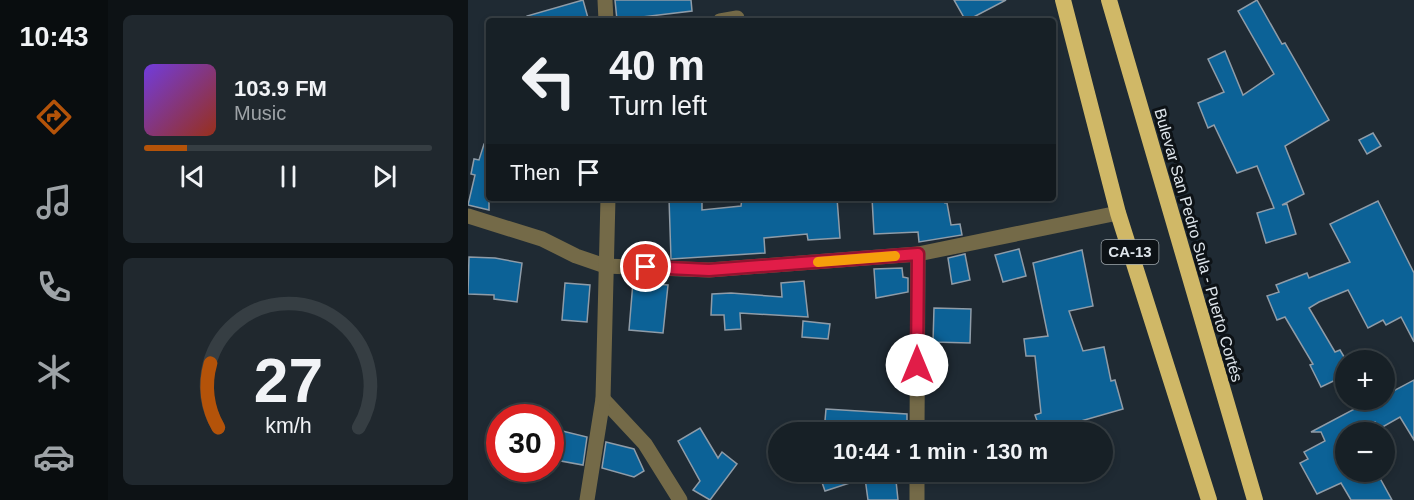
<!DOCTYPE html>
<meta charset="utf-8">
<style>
:root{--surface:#172026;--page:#20282e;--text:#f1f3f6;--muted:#9ea3a7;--line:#363e43;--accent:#b45309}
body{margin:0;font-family:Helvetica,sans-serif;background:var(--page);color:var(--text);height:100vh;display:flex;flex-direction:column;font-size:22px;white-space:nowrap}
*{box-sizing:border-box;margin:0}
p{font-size:20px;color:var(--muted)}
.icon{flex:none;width:33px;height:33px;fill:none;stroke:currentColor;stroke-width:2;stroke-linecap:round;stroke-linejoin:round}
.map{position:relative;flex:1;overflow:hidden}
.details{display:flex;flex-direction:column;gap:15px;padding:15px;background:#0d1215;width:360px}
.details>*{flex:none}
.hud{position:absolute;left:18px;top:18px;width:570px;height:183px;border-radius:6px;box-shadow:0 3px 9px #0003,0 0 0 2px var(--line);background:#172026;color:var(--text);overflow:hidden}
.fabs{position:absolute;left:867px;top:350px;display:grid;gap:12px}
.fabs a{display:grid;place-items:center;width:60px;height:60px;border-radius:50%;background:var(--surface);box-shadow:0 3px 9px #0003,0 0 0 2px var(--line);font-size:30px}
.speed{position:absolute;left:18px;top:404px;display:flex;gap:12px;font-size:30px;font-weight:700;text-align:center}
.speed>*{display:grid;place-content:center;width:78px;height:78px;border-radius:50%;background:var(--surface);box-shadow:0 3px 9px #0003,0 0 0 2px var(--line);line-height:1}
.speed .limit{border:9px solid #d22;background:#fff;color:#111}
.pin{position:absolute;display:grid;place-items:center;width:51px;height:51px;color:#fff;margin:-26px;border:3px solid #fff;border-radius:50%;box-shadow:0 2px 6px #0007}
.me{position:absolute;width:66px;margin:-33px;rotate:0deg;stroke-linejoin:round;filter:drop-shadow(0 0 4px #0008)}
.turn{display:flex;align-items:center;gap:21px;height:126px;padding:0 24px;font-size:27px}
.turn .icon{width:78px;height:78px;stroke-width:2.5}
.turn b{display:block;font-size:42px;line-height:51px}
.then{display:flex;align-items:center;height:57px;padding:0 24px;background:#0003;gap:12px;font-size:22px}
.details .tile{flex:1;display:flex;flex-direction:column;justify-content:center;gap:9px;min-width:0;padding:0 21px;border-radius:9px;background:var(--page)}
.details .dial{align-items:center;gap:0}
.dial svg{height:156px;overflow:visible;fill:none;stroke:var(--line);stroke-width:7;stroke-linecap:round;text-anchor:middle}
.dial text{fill:var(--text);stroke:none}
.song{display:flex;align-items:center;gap:18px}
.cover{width:72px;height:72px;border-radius:9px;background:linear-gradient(135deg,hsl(260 70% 55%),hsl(10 70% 35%))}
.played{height:6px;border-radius:3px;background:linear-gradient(90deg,var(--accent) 15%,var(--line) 15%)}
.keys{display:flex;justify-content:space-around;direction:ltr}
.trip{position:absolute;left:300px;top:422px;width:345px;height:60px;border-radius:30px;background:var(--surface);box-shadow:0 3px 9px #0003,0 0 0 2px var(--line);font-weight:700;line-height:60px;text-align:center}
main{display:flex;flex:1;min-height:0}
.tabs{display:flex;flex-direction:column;width:108px;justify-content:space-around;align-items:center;background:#090d0f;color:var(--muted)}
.tabs .icon{width:42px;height:42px}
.tabs .selected{color:var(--accent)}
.tabs b{font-size:27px;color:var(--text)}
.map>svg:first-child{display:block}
.building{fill:#0c6297;stroke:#8f9ca8;stroke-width:1.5}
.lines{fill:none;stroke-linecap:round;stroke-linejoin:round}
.minor{stroke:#746a48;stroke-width:15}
.trunk{stroke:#d0b867;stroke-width:16}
.route-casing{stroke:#92132f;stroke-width:15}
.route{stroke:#e11d48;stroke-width:10}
.slow{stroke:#f59e0b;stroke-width:10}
.labels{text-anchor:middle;stroke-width:6;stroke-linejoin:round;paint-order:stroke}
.shield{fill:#0d1216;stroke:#9fa6ab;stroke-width:1.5}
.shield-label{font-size:15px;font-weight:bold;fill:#dee5eb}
.street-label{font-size:16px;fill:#dee5eb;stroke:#0d1216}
</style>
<main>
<nav class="tabs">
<b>10:43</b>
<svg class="icon selected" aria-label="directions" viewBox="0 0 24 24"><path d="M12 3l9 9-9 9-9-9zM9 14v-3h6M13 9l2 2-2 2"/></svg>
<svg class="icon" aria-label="music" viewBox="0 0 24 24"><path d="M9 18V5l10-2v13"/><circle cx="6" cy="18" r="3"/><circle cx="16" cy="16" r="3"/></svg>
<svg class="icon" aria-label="phone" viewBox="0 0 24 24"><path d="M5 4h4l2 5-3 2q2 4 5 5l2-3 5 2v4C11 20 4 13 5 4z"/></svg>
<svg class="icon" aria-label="climate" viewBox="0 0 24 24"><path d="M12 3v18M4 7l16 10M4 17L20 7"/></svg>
<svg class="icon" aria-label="car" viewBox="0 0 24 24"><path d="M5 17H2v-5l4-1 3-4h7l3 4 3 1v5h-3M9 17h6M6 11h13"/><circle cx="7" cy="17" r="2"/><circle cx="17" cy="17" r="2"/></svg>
</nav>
<section class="details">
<div class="tile">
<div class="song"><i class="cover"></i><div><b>103.9 FM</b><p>Music</p></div></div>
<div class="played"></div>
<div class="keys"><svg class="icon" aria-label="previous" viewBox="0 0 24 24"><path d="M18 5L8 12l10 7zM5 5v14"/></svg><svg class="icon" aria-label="pause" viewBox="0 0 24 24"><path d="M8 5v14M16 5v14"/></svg><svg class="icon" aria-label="next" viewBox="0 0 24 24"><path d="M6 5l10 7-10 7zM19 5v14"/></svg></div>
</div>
<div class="tile dial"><svg viewBox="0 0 100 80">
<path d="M14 69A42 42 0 1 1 86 69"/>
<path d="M14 69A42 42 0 0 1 10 36" stroke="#b45309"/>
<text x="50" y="56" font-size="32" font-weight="700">27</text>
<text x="50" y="72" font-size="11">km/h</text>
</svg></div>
</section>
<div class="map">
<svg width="946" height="500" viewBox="0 0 946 500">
<rect width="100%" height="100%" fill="#1f2a33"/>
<g class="building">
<polygon points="115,0 120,18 111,21 59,21 59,16"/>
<polygon points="147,0 223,0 224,11 149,20"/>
<polygon points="486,0 538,0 498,21"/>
<polygon points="789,0 814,44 817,43 861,120 817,146 836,194 814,205 819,204 828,234 798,243 789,213 806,208 789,166 769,173 746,125 740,128 730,103 756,92 740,59 757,51 775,95 806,74 770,11"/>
<polygon points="905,133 913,146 899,154 891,140"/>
<polygon points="16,144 21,145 21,210 0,205 7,175 3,174 6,159 11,160"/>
<polygon points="201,198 234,198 234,210 273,206 274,198 315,198 316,202 369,198 372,238 340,240 339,234 296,238 297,253 203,259"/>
<polygon points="404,198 477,198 477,203 479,203 483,225 492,224 494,235 451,242 450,232 406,234"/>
<polygon points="910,201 946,273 946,342 933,317 918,325 915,320 900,328 880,290 851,302 841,308 867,352 872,350 878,360 878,375 853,387 842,365 845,364 817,317 809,320 799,296 811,292 808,285 839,273 841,278 882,262 862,224"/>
<polygon points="551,249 558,276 535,282 527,255"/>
<polygon points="614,250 625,306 601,311 615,351 636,347 643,381 647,380 655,409 606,423 610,432 573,432 567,415 573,413 567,356 558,356 556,339 580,336 565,263"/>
<polygon points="497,254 502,280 484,284 480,258"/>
<polygon points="1,257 27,258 54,263 49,302 26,299 26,295 0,294"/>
<polygon points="434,268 435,277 440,278 440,292 408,298 406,269"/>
<polygon points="336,281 340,317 272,313 273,329 257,330 256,315 243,315 244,294 263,293 314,297 313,283"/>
<polygon points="165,282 200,285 195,333 161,330"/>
<polygon points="97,283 122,285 119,322 94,320"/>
<polygon points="466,308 503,309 502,343 465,342"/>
<polygon points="335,321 362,324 360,339 334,337"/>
<polygon points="946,380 946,440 932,417 911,429 907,422 888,432 878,432 878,471 908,471 924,500 883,500 873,483 849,494 832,463 840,459 836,452 857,441 853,432 843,432 896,404 894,399 916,399 916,396"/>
<polygon points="358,409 439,414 439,429 394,427 396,432 356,432"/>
<polygon points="82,428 119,437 115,465 82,459"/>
<polygon points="232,428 250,458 254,452 269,464 242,500 225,490 232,481 210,441"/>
<polygon points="138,442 166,449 176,471 166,477 134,468"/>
<polygon points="350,471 427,471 430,500 400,500 397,478 357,491"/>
</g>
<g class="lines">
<g class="minor">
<polyline points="137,0 138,21"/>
<polyline points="252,21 269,18"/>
<polyline points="0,216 74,239 108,256 137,266 241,270 450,254 650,213"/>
<polyline points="135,399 177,444 212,500"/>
<polyline points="449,432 450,254"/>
<polyline points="119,500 135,399 140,198"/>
<polyline points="449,500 449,471"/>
</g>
<g class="trunk">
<polyline points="595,0 650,213 741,500"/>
<polyline points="641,0 787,500"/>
</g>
</g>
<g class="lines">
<defs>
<polyline id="route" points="178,267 241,270 450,254 449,365"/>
</defs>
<use href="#route" class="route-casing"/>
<use href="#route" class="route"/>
<polyline class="slow" points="350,262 427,256"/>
</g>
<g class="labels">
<rect class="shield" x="633.5" y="240" width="57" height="24" rx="4.5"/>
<g class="shield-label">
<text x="662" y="257">CA-13</text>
</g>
<g class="street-label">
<text transform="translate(731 245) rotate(74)" y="6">Bulevar San Pedro Sula - Puerto Cortés</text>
</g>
</g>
</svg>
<div class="fabs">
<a>+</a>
<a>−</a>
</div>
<div class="speed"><div class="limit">30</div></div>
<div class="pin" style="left:178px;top:267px;background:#d93025"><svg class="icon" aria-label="arrive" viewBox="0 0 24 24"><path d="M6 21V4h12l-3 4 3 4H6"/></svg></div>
<svg class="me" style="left:449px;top:365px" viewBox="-20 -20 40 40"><circle r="19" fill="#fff"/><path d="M0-13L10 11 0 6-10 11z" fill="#e11d48"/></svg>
<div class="trip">10:44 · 1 min · 130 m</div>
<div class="hud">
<div class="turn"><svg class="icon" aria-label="left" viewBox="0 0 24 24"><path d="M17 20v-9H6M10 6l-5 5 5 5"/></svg><div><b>40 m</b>Turn left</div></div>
<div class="then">Then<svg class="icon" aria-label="arrive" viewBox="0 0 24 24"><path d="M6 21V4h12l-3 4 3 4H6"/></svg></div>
</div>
</div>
</main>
